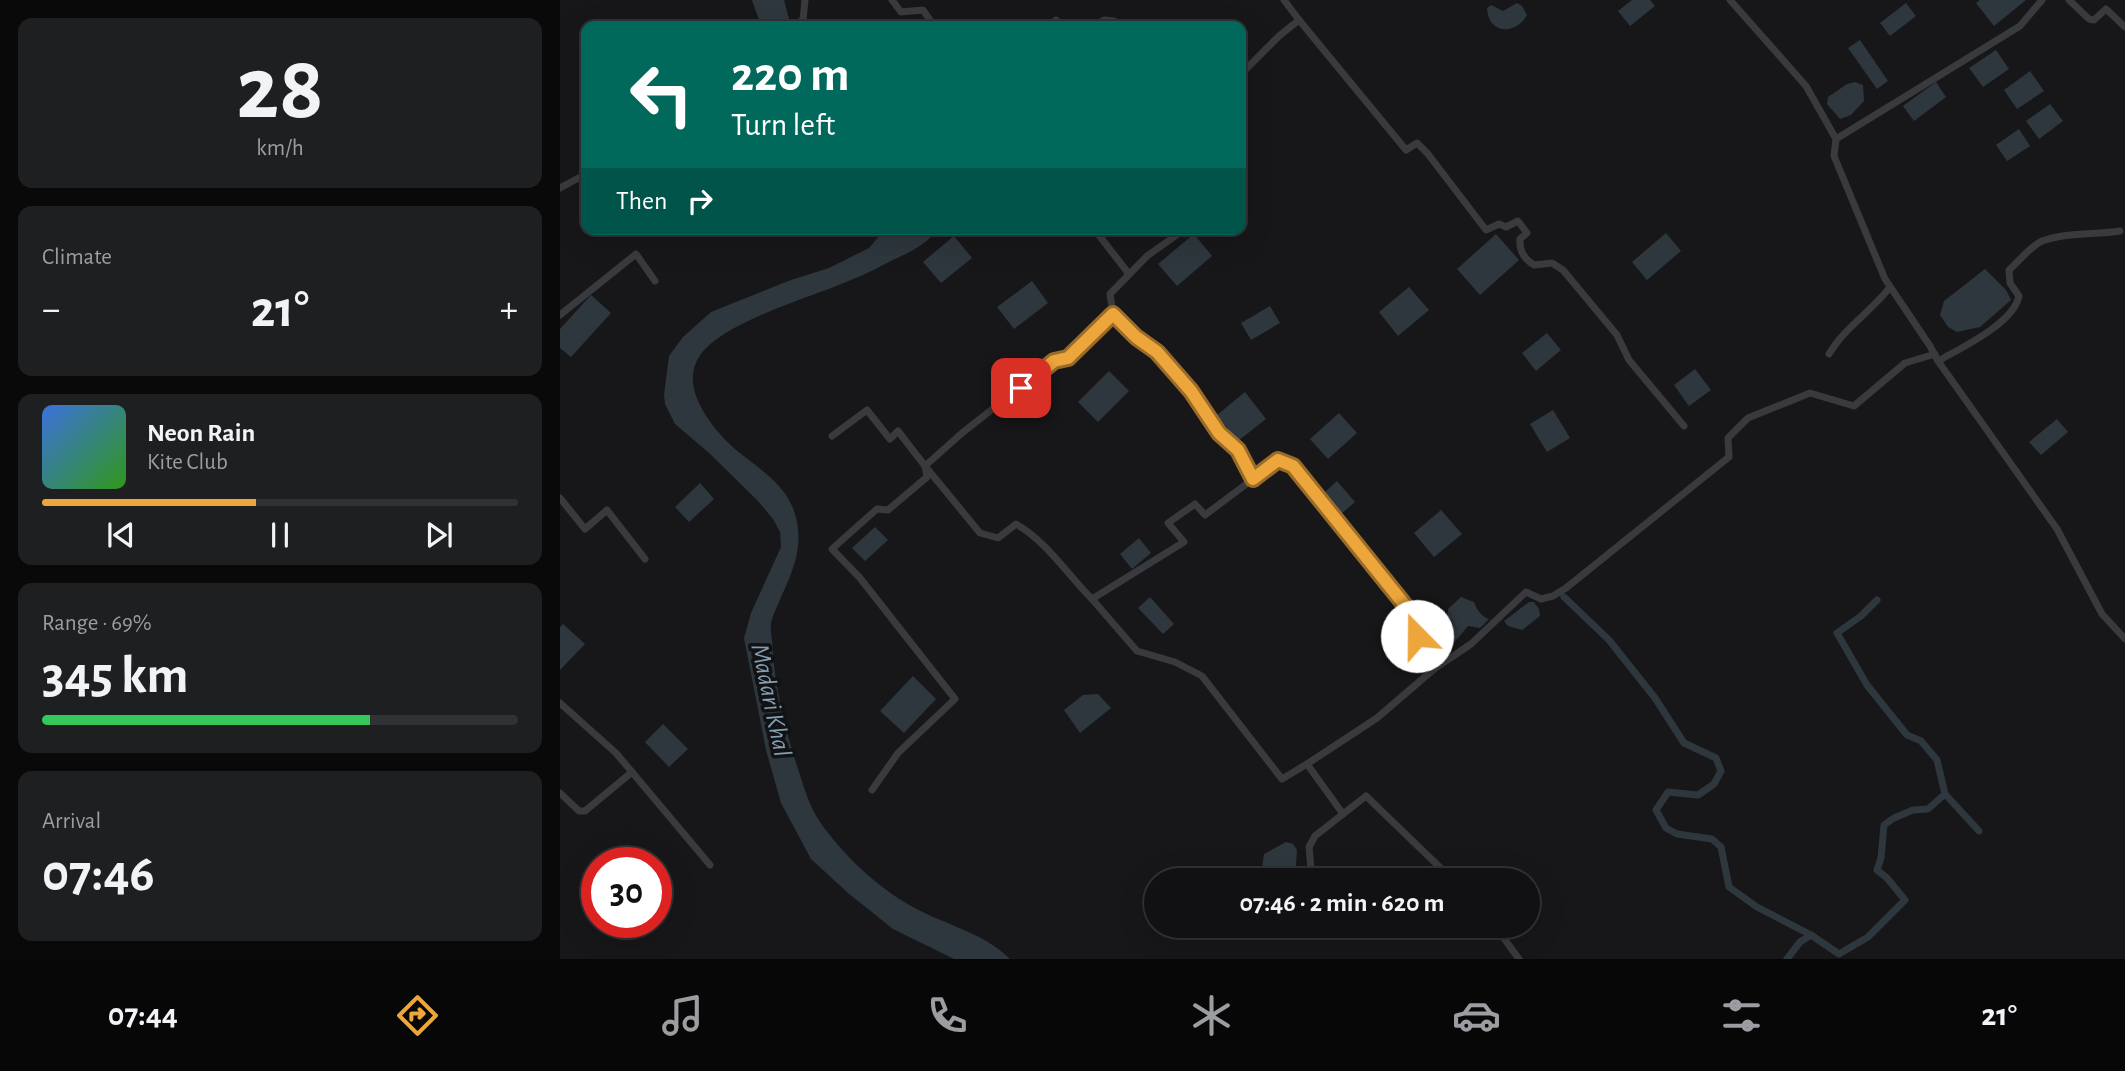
<!DOCTYPE html>
<meta charset="utf-8">
<style>
:root{--surface:#111113;--page:#1e1f21;--text:#f1f3f6;--muted:#9c9da0;--line:#303133;--accent:#eda63c}
body{margin:0;font-family:"Alegreya Sans",sans-serif;background:var(--page);color:var(--text);height:100vh;display:flex;flex-direction:column;font-size:26px;white-space:nowrap}
*{box-sizing:border-box;margin:0}
p{font-size:23px;color:var(--muted)}
.icon{flex:none;width:38px;height:38px;fill:none;stroke:currentColor;stroke-width:2;stroke-linecap:round;stroke-linejoin:round}
.map{position:relative;flex:1;overflow:hidden}
.sheet{display:flex;flex-direction:column;gap:18px;padding:18px;background:#09090a;width:560px}
.sheet>*{flex:none}
.hud{position:absolute;left:21px;top:21px;width:665px;height:214px;border-radius:14px;box-shadow:0 7px 28px #0002,0 0 0 2px var(--line);background:#00695c;color:#fff;overflow:hidden}
.speed{position:absolute;left:21px;top:847px;display:flex;gap:14px;font-size:35px;font-weight:700;text-align:center}
.speed>*{display:grid;place-content:center;width:91px;height:91px;border-radius:50%;background:var(--surface);box-shadow:0 7px 28px #0002,0 0 0 2px var(--line);line-height:1}
.speed .limit{border:10px solid #d22;background:#fff;color:#111}
.pin{position:absolute;display:grid;place-items:center;width:60px;height:60px;color:#fff;margin:-30px;border-radius:14px;box-shadow:0 4px 10px #0006}
.me{position:absolute;width:77px;margin:-38px;rotate:338deg;stroke-linejoin:round;filter:drop-shadow(0 0 5px #0008)}
.turn{display:flex;align-items:center;gap:24px;height:147px;padding:0 35px;font-size:32px}
.turn .icon{width:91px;height:91px;stroke-width:2.5}
.turn b{display:block;font-size:49px;line-height:60px}
.then{display:flex;align-items:center;height:66px;padding:0 35px;background:#0003;gap:14px;font-size:26px}
.big{font-size:52px;font-weight:700;line-height:1.1}
.sheet .widget{flex:1;display:flex;flex-direction:column;justify-content:center;gap:10px;min-width:0;padding:0 24px;border-radius:14px;background:var(--page)}
.sheet .dial{align-items:center;gap:0}
.dial b{font-size:91px;line-height:1}
.song{display:flex;align-items:center;gap:21px}
.cover{width:84px;height:84px;border-radius:10px;background:linear-gradient(135deg,hsl(220 70% 55%),hsl(110 70% 35%))}
.played{height:7px;border-radius:4px;background:linear-gradient(90deg,var(--accent) 45%,var(--line) 45%)}
.keys{display:flex;justify-content:space-around;direction:ltr}
.heat{display:flex;justify-content:space-between;align-items:center;font-size:38px;direction:ltr}
.charge{height:10px;border-radius:5px;background:linear-gradient(90deg,#34c759 69%,var(--line) 0)}
.trip{position:absolute;left:584px;top:868px;width:396px;height:70px;border-radius:35px;background:var(--surface);box-shadow:0 7px 28px #0002,0 0 0 2px var(--line);font-weight:700;line-height:70px;text-align:center}
.tabs{display:flex;height:112px;justify-content:space-around;align-items:center;background:#070708;color:var(--muted)}
.tabs .icon{width:49px;height:49px}
.tabs .on{color:var(--accent)}
.tabs b{font-size:32px;color:var(--text)}
main{display:flex;flex:1;min-height:0}
.map>svg:first-child{display:block}
.water{fill:#2e373d}
.lines{fill:none;stroke-linecap:round;stroke-linejoin:round}
.canal{stroke:#2e373d;stroke-width:7}
.street{stroke:#383a3e;stroke-width:7}
.route-casing{stroke:#9a6c27;stroke-width:18}
.route{stroke:#eda63c;stroke-width:12}
.labels{text-anchor:middle;stroke-width:7;stroke-linejoin:round;paint-order:stroke}
.water-label{font-size:26px;font-style:italic;fill:#829fb3;stroke:#121214}
</style>
<main>
<section class="sheet">
<div class="widget dial"><b>28</b><p>km/h</p></div>
<div class="widget"><p>Climate</p>
<div class="heat"><a>−</a><b class="big">21°</b><a>+</a></div>
</div>
<div class="widget">
<div class="song"><i class="cover"></i><div><b>Neon Rain</b><p>Kite Club</p></div></div>
<div class="played"></div>
<div class="keys"><svg class="icon" aria-label="previous" viewBox="0 0 24 24"><path d="M18 5L8 12l10 7zM5 5v14"/></svg><svg class="icon" aria-label="pause" viewBox="0 0 24 24"><path d="M8 5v14M16 5v14"/></svg><svg class="icon" aria-label="next" viewBox="0 0 24 24"><path d="M6 5l10 7-10 7zM19 5v14"/></svg></div>
</div>
<div class="widget"><p>Range · 69%</p><b class="big">345 km</b><div class="charge"></div></div>
<div class="widget"><p>Arrival</p><b class="big">07:46</b></div>
</section>
<div class="map">
<svg width="1565" height="959" viewBox="0 0 1565 959">
<rect width="100%" height="100%" fill="#171719"/>
<g class="water">
<polygon points="192,0 224,0 231,26 201,26"/>
<polygon points="1072,0 1090,0 1095,6 1070,26 1058,11"/>
<polygon points="1420,0 1466,0 1434,26 1416,3"/>
<path d="M957,3l5,3 5,9c-12,21 -39,19 -40,-7l4,-3 12,6z"/>
<polygon points="1346,3 1356,16 1330,36 1320,23"/>
<polygon points="1300,40 1328,81 1317,89 1288,48"/>
<polygon points="1436,50 1449,69 1423,87 1409,68"/>
<polygon points="1470,71 1484,91 1457,109 1444,90"/>
<polygon points="1295,82 1303,85 1304,101 1291,115 1280,119 1267,104 1268,97 1287,84"/>
<polygon points="1376,82 1386,97 1354,121 1343,106"/>
<polygon points="1490,104 1503,121 1479,139 1466,121"/>
<polygon points="1459,129 1470,146 1447,161 1436,145"/>
<path d="M325,229h52c-9,16 -32,25 -48,33 -12,6 -25,13 -38,18 -39,17 -125,41 -150,74 -20,27 1,59 19,80 23,28 64,42 75,80 12,40 -10,70 -23,105 -2,6 -1,14 0,21 2,44 12,86 26,129 6,18 11,37 22,53 23,33 58,66 93,85 32,18 70,25 97,52h-56l-61,-30 -45,-36 -37,-34 -30,-56 -15,-53 -22,-112 7,-25 30,-66 -1,-15 -7,-13 -15,-18 -50,-49 -33,-28 -10,-20 -1,-9 5,-39 14,-19 28,-25 80,-32 38,-12 40,-20z"/>
<polygon points="1106,233 1121,251 1087,280 1072,262"/>
<polygon points="634,234 652,256 617,286 598,264"/>
<polygon points="936,234 959,260 920,295 897,269"/>
<polygon points="394,236 412,258 381,283 363,262"/>
<polygon points="1425,269 1446,290 1451,300 1420,327 1397,332 1388,327 1380,315 1384,301"/>
<polygon points="472,281 488,303 454,329 437,307"/>
<polygon points="849,287 869,310 838,336 819,312"/>
<polygon points="31,295 51,313 11,357 0,348 0,329"/>
<polygon points="710,306 720,323 691,340 681,323"/>
<polygon points="987,333 1001,350 976,371 962,353"/>
<polygon points="1135,369 1151,390 1129,406 1114,385"/>
<polygon points="549,371 569,391 538,422 518,402"/>
<polygon points="685,392 706,419 678,441 657,415"/>
<polygon points="993,410 1010,438 987,452 970,424"/>
<polygon points="779,413 797,433 768,459 750,439"/>
<polygon points="1497,419 1508,432 1481,455 1469,442"/>
<polygon points="777,481 795,502 779,516 761,496"/>
<polygon points="140,483 154,499 129,522 115,507"/>
<polygon points="881,510 902,534 874,557 854,533"/>
<polygon points="315,527 328,540 305,561 292,548"/>
<polygon points="579,538 591,553 572,569 560,554"/>
<polygon points="590,597 614,624 603,634 578,608"/>
<path d="M901,597l13,5c2,7 8,15 15,17l-9,9 -12,-2 -21,25 -5,-6 -6,8 -12,-15 2,-2 -3,-10 25,-13v-4z"/>
<polygon points="969,602 974,602 979,609 980,616 962,630 948,626 944,621"/>
<polygon points="3,624 25,644 0,670 0,627"/>
<polygon points="353,676 376,699 344,733 320,711"/>
<polygon points="538,694 551,708 520,733 504,710 523,695"/>
<polygon points="103,724 128,749 109,767 85,742"/>
<polygon points="726,842 733,844 737,850 736,866 716,878 708,876 702,868 704,854"/>
</g>
<g class="lines">
<g class="canal">
<polyline points="1004,597 1049,640 1095,698 1124,743 1156,758 1161,771 1154,784 1138,795 1108,792 1096,810 1106,828 1117,834 1152,839 1161,847 1169,887 1197,907 1251,935"/>
<polyline points="1317,600 1301,616 1277,633 1307,685 1347,735 1361,741 1377,760 1385,794"/>
<polyline points="1227,959 1240,942 1251,935 1279,954 1308,937 1345,900 1327,878 1317,870 1321,858 1324,825 1334,818 1353,810 1368,809 1385,794 1419,831"/>
</g>
<g class="street">
<polyline points="332,0 341,12 363,10 374,26"/>
<polyline points="1170,0 1246,86 1276,139 1274,156 1325,279 1370,346 1378,361 1497,529 1542,614 1565,639"/>
<polyline points="1509,0 1529,19 1534,20 1546,9 1565,27"/>
<path d="M739,20l107,130 11,-7 11,11 58,76 13,-6 7,3 12,-6 9,12 -7,6c-1,11 4,20 14,26l18,-2 11,7 54,65 12,25 55,66"/>
<polyline points="231,26 243,20 245,0"/>
<polyline points="488,26 496,20 503,26"/>
<polyline points="534,26 544,20 554,21 558,26"/>
<polyline points="681,74 719,36 739,20 724,0"/>
<polyline points="1276,139 1460,26 1482,0"/>
<polyline points="0,188 26,174"/>
<polyline points="534,229 569,274"/>
<polyline points="625,229 587,256 550,294 553,314 576,337 597,352 631,391 659,434 678,450 693,479 645,515 635,504 608,523 624,542 532,599 577,651 615,662 642,676 722,779 747,764"/>
<polyline points="0,315 76,254 95,281"/>
<path d="M1269,354c15,-26 43,-43 61,-67"/>
<path d="M1378,361c23,-13 76,-38 81,-65l-9,-13 -1,-13c9,-8 22,-24 33,-29 25,-9 52,-6 78,-10"/>
<polyline points="272,436 307,410 330,439 338,431 365,466 367,477 328,510 317,509 272,549 300,578 395,699 338,753 312,790"/>
<polyline points="693,479 718,460 733,466 856,619 857,636 874,669 817,718 747,764 783,814 806,796 893,880"/>
<polyline points="0,498 25,529 47,510 85,559"/>
<path d="M532,599c-25,-25 -45,-57 -76,-75l-18,14 -18,-5 -55,-67 37,-33 92,-72 13,-3 46,-44"/>
<polyline points="874,669 911,644 966,592 981,599 993,596 1006,588 1169,457 1168,438 1188,418 1250,393 1294,406 1345,363 1375,354"/>
<polyline points="0,703 56,753 150,865"/>
<polyline points="0,793 19,811 25,811 72,772"/>
<polyline points="752,880 749,847 755,836 783,814"/>
<polyline points="935,926 959,959"/>
</g>
</g>
<g class="lines">
<defs>
<polyline id="route" points="461,388 494,361 508,358 553,314 576,337 597,352 631,391 659,433 678,450 693,479 718,460 733,466 856,619 857,636"/>
</defs>
<use href="#route" class="route-casing"/>
<use href="#route" class="route"/>
</g>
<g class="labels">
<g class="water-label">
<text transform="translate(212 700) rotate(78)" y="9">Madari Khal</text>
</g>
</g>
</svg>
<div class="speed"><div class="limit">30</div></div>
<div class="pin" style="left:461px;top:388px;background:#d93025"><svg class="icon" aria-label="arrive" viewBox="0 0 24 24"><path d="M6 21V4h12l-3 4 3 4H6"/></svg></div>
<svg class="me" style="left:857px;top:636px" viewBox="-20 -20 40 40"><circle r="19" fill="#fff"/><path d="M0-13L10 11 0 6-10 11z" fill="#eda63c"/></svg>
<div class="trip">07:46 · 2 min · 620 m</div>
<div class="hud">
<div class="turn"><svg class="icon" aria-label="left" viewBox="0 0 24 24"><path d="M17 20v-9H6M10 6l-5 5 5 5"/></svg><div><b>220 m</b>Turn left</div></div>
<div class="then">Then<svg class="icon" aria-label="right" viewBox="0 0 24 24"><path d="M7 20v-9h11M14 6l5 5-5 5"/></svg></div>
</div>
</div>
</main>
<nav class="tabs">
<b>07:44</b>
<svg class="icon on" aria-label="directions" viewBox="0 0 24 24"><path d="M12 3l9 9-9 9-9-9zM9 14v-3h6M13 9l2 2-2 2"/></svg>
<svg class="icon" aria-label="music" viewBox="0 0 24 24"><path d="M9 18V5l10-2v13"/><circle cx="6" cy="18" r="3"/><circle cx="16" cy="16" r="3"/></svg>
<svg class="icon" aria-label="phone" viewBox="0 0 24 24"><path d="M5 4h4l2 5-3 2q2 4 5 5l2-3 5 2v4C11 20 4 13 5 4z"/></svg>
<svg class="icon" aria-label="climate" viewBox="0 0 24 24"><path d="M12 3v18M4 7l16 10M4 17L20 7"/></svg>
<svg class="icon" aria-label="car" viewBox="0 0 24 24"><path d="M5 17H2v-5l4-1 3-4h7l3 4 3 1v5h-3M9 17h6M6 11h13"/><circle cx="7" cy="17" r="2"/><circle cx="17" cy="17" r="2"/></svg>
<svg class="icon" aria-label="filters" viewBox="0 0 24 24"><path d="M4 7h16M4 17h16"/><circle cx="9" cy="7" r="2"/><circle cx="15" cy="17" r="2"/></svg>
<b>21°</b>
</nav>
